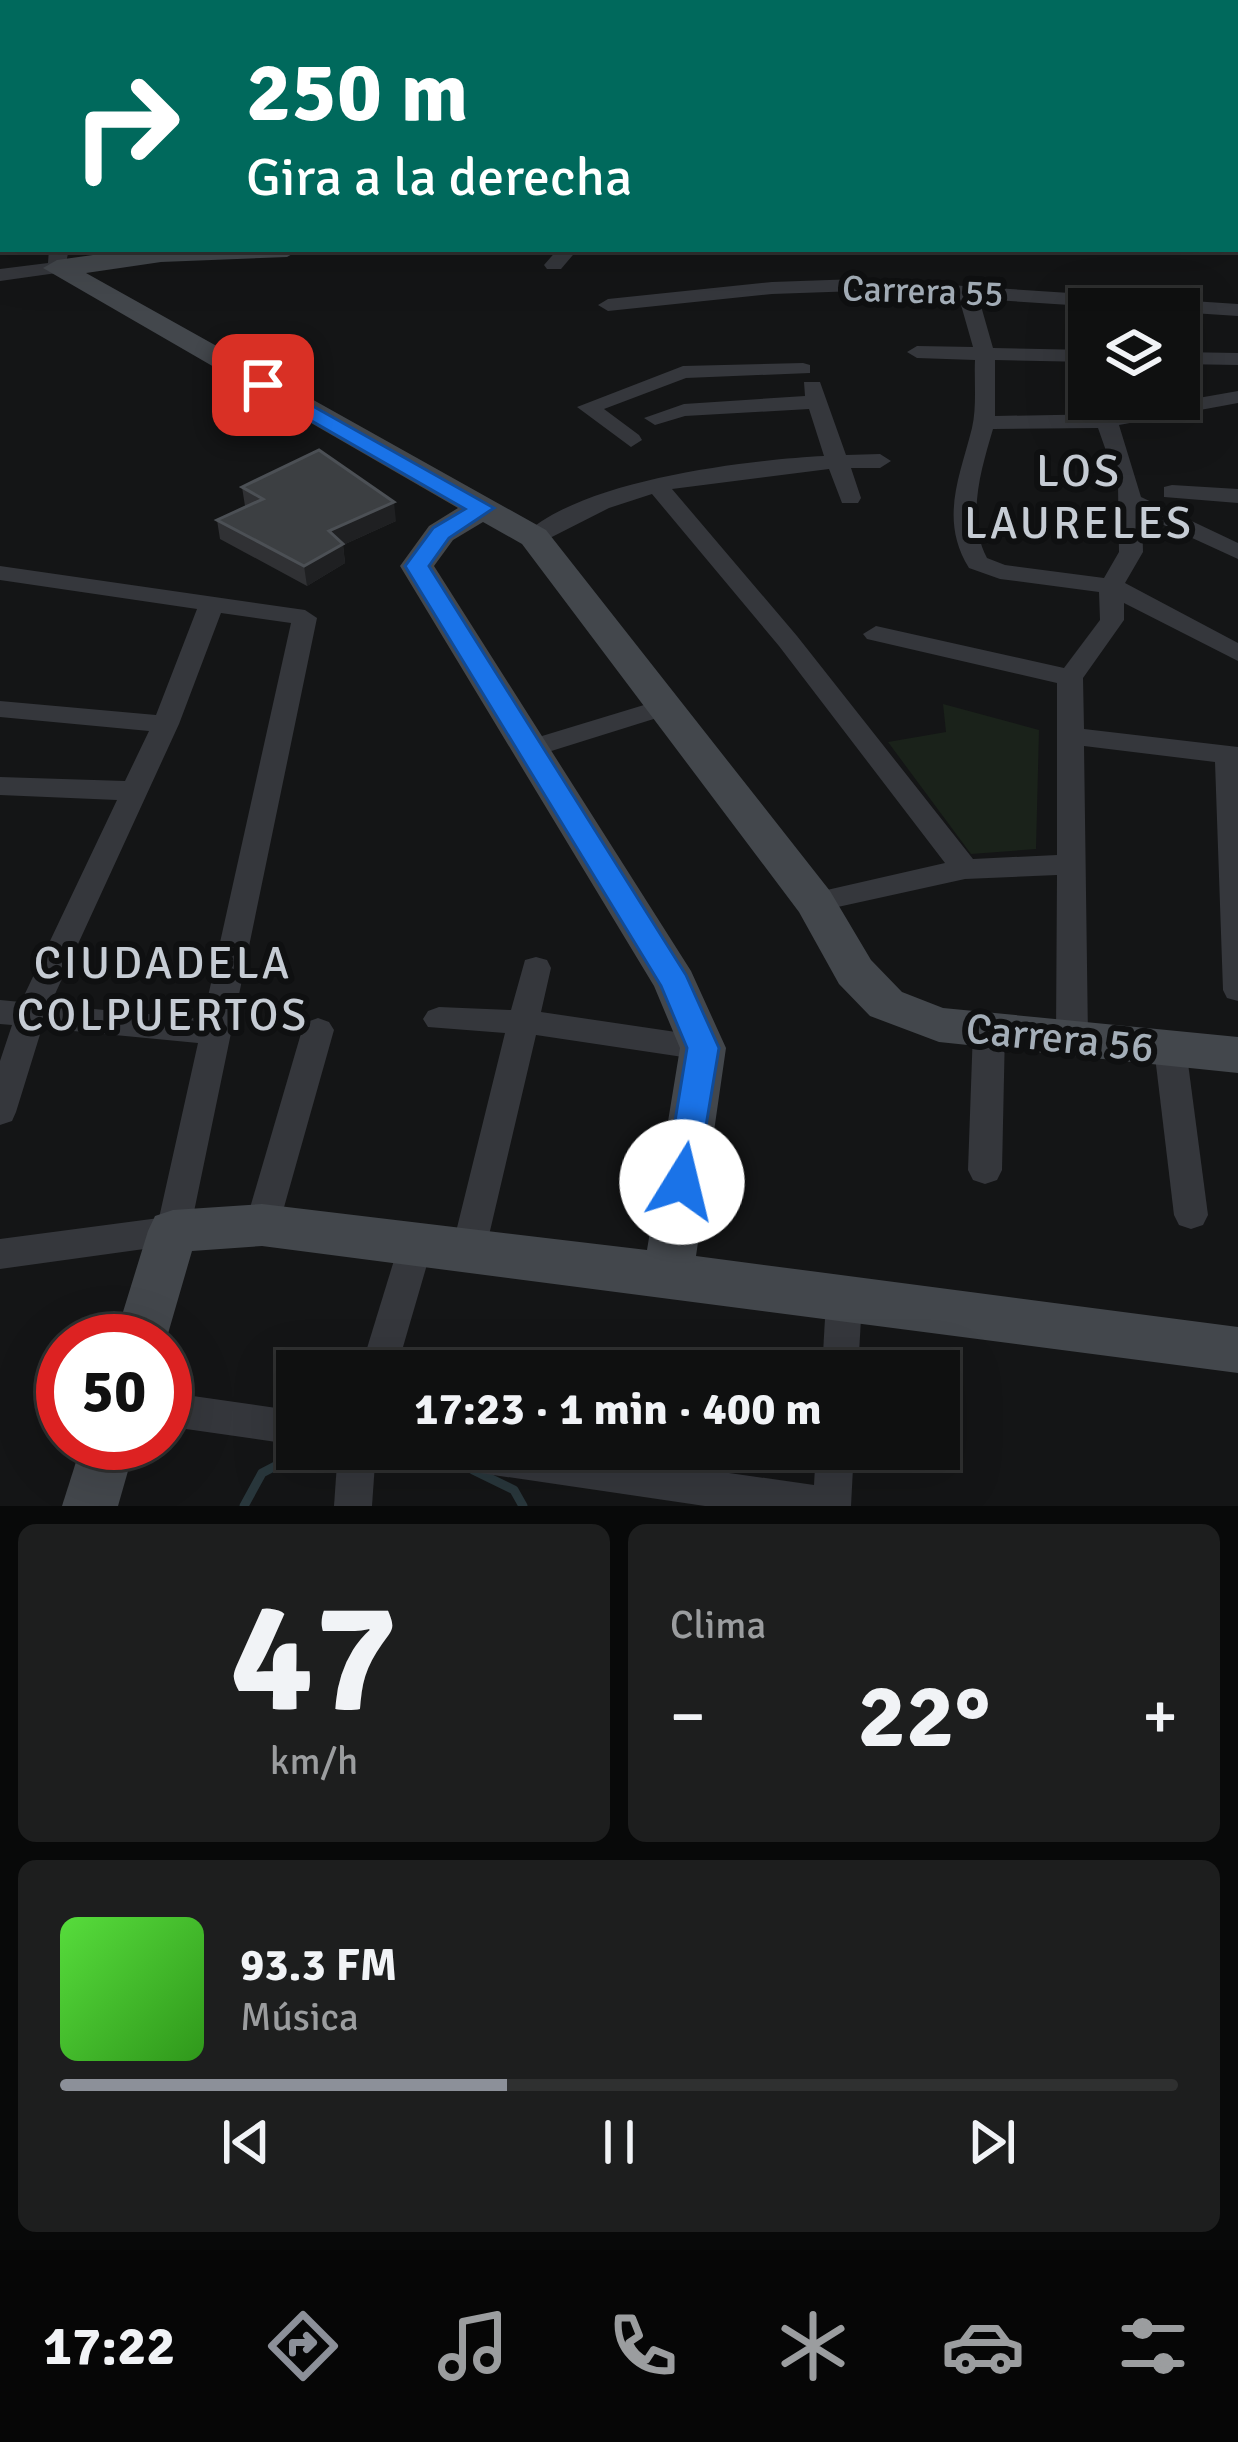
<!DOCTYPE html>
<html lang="es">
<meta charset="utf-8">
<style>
:root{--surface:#0f1010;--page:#1d1e1e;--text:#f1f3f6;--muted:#9b9d9f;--line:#2f3030;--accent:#8c9099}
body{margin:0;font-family:Signika,sans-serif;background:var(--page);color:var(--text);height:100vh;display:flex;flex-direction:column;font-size:45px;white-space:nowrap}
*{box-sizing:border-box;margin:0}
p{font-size:39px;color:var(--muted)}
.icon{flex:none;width:66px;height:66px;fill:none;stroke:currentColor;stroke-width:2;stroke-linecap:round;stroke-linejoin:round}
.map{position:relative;height:1506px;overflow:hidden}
.panel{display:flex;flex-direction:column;gap:18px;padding:18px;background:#080909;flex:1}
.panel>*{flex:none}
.guide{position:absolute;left:0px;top:0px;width:1239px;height:252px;box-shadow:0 12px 48px #0002,0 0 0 3px var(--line);background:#00695c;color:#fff;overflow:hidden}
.controls{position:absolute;left:1068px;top:288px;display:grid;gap:24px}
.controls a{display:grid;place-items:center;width:132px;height:132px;border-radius:0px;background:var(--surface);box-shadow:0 12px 48px #0002,0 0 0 3px var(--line);font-size:60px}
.speed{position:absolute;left:36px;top:1314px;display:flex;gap:24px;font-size:60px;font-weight:700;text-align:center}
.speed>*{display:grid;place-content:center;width:156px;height:156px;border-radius:50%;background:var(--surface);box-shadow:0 12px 48px #0002,0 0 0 3px var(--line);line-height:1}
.speed .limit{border:18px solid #d22;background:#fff;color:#111}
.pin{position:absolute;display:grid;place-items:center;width:102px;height:102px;color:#fff;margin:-51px;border-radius:24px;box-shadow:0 6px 18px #0006}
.me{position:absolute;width:132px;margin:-66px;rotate:9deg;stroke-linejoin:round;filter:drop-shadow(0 0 9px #0008)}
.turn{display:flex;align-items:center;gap:42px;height:252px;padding:0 48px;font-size:54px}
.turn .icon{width:156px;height:156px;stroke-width:2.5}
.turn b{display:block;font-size:84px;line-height:102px}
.big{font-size:90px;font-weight:800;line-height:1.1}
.panel .tile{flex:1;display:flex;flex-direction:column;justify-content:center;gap:18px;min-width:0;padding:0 42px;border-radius:18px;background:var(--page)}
.panel .dial{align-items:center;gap:0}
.dial b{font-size:156px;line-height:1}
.song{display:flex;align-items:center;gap:36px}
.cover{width:144px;height:144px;border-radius:18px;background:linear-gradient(135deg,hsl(110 70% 55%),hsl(110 70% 35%))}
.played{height:12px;border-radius:6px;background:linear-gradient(90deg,var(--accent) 40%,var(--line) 40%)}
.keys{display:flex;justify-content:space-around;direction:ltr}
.heat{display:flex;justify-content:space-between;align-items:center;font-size:66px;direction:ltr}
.panel .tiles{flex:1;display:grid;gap:18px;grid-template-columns:1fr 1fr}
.tile:last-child{grid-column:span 2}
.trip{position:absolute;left:276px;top:1350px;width:684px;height:120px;border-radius:0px;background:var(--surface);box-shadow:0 12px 48px #0002,0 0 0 3px var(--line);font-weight:800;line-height:120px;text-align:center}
.menu{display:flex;height:192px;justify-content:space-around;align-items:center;background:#060606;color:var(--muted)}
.menu .icon{width:84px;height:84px}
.menu .on{color:var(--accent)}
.menu b{font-size:54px;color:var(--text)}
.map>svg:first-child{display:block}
.green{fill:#1a221a}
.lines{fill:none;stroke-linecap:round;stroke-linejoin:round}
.stream{stroke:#29373c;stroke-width:9}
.street{fill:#35373c;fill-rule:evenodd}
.secondary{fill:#43474c;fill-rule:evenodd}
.wall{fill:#303134}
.shaded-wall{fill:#1f2022}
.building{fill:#3c3f42;stroke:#4c5055;stroke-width:3}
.route{fill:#1a73e8;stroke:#114b97;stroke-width:3}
.labels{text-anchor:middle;stroke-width:12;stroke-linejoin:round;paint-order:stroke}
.far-street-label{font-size:36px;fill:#a4aeb8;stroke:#0f1011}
.street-label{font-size:42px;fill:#a4aeb8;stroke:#0f1011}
.neighbourhood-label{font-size:45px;letter-spacing:3px;fill:#c6ccd4;stroke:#0f1011}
</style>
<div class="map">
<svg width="1238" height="1506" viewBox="0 0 1238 1506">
<rect width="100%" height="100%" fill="#141516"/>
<polygon class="green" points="943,704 1039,730 1036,849 971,854 888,742 946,732"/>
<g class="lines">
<g class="stream">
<polyline points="323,1449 347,1454"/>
<polyline points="368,1459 430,1458"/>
<polyline points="473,1470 514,1490 523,1506"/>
<polyline points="244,1506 262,1473 308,1449"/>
</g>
<g class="street">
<polygon points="546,0 576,0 544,3"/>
<polygon points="755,0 772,0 774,3 757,3"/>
<polygon points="1036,0 1054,0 1056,3 1038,3"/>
<polygon points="1143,0 1162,0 1164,3 1145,3"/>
<polygon points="1221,0 1237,0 1238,3 1222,3"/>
<rect x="1236" y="22" width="2" height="10"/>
<polygon points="1236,66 1238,67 1238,77 1236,76"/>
<polygon points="1236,106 1238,106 1236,117"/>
<rect x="0" y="215" width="3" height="12"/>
<rect x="1236" y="221" width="2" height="12"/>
<polygon points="49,249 69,249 64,272 0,281 0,269 48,263"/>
<polygon points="558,249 578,249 561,269 547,269 544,265"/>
<path d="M857,279l381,25v12l-259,-17 14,49 96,2v12l-94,-2v56l112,-2 131,-23v12l-119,22 22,72 97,46v16l-96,-44 1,37 -18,31 113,60v18l-114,-58v17l-41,58 1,51 154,18v254l-11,-3 -4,-8 -8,-228 -131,-16 4,292 -5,9 -11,3 -11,-3 -5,-9 1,-163 -92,4 -150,33 -10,-3 -5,-7 5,-7 140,-32 -166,-217 -127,-152 -43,14 -67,34 -8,2 -12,-7c56,-57 224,-77 302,-81l-15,-47 -124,7 -30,9 -11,-7 40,-14 121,-8 -1,-14h16l26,73 34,-1 11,7 -11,7h-29l10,30 -3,5h-16l-13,-34 -157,20 125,147 176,223 84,-4v-172l-190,-44 -4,-5 13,-8 188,42 36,-48 -1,-28 -99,-13 -31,-11c-30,-48 -9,-92 3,-140 5,-22 2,-47 3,-68l-58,-2 -10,-6 10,-6 56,1 -14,-49 -102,-7 -85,3 -164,17 -10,-6 10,-6 164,-17zM1098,428l20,57 1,67 -15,26 -99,-13 -18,-7c-21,-40 -6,-88 6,-129z"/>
<polygon points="1179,352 1238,353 1238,365 1179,364"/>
<polygon points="803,363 810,365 810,373 686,378 604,409 639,435 642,440 631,447 577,407 683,366"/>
<polygon points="1172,485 1238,489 1238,503 1164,497 1164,487"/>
<path d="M0,566l305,44 12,8 -127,613 -5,10 -12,4 -173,24v-30l159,-21 39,-175 -156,-15 -26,84 -4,9 -12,4v-64l12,-36 -12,-1v-24l21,2 96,-202 -117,-5v-18l125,4 24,-50 -149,-14v-16l156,14 41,-106 -197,-29zM221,613l70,10 -88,396 -153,-14 129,-281z"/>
<polygon points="667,698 680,706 676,712 529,758 516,749 519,743"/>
<polygon points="536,957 547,960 551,968 541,1012 703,1036 714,1039 719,1048 714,1057 703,1060 536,1035 486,1248 481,1258 469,1263 457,1258 452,1248 505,1033 428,1027 423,1019 428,1011 439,1007 511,1010 525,960"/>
<polygon points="318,1018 329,1022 334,1030 279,1225 274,1235 262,1239 250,1235 245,1225 302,1030 307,1022"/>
<polygon points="989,1018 1000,1022 1005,1030 1002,1170 997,1180 985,1184 973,1180 968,1170 973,1030 978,1022"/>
<polygon points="1170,1036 1181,1039 1186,1048 1208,1215 1203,1225 1191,1229 1179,1225 1174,1215 1154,1048 1159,1039"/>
<polygon points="416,1229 428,1234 433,1244 396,1371 360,1371 399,1244 404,1234"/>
<polygon points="844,1286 857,1290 862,1301 858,1371 822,1371 826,1301 831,1290"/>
<polygon points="165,1392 297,1411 297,1445 165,1426"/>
<polygon points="338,1449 376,1449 372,1506 334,1506"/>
<polygon points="420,1449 561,1449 814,1485 816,1449 854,1449 851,1506 705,1506 439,1467 426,1461"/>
</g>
<g class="secondary">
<polygon points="629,0 653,0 655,3 631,3"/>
<polygon points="136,249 301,249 287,257 161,262 86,273 546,530 830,891 871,960 902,992 943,1008 1238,1037 1238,1073 939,1042 870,1016 839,984 799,912 522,544 483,522 453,540 434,566 691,971 726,1048 696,1256 1238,1327 1238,1373 262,1246 192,1251 165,1344 114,1341 148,1231 155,1216 173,1210 262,1204 647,1250 680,1048 654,986 400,566 429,526 458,508 43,268 57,260"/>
<polygon points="82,1443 136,1443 118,1506 62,1506"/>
</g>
</g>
<polygon class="wall" points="242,487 396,521 343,545 345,563 307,586 220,539 217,520 245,506"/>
<polygon class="shaded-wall" points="394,502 396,521 343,545 345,563 307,586 304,566 329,531"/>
<g class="building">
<polygon points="826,0 982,0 987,3 813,3"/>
<polygon points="319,450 394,502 329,531 343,544 304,566 217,520 263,499 242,487"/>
</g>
<polygon class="route" points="263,378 494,508 449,538 429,566 686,975 719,1048 695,1192 682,1196 670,1192 665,1182 687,1048 661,986 405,566 433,528 465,509 256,389 252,385"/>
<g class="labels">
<g class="far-street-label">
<text transform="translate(923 290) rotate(2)" y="13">Carrera 55</text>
</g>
<g class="street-label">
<text transform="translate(1060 1037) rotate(6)" y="15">Carrera 56</text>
</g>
<g class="neighbourhood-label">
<text x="1079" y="486">LOS<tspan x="1079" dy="52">LAURELES</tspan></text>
<text x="163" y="978">CIUDADELA<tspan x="163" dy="52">COLPUERTOS</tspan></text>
</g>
</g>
</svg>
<div class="controls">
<a><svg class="icon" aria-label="layers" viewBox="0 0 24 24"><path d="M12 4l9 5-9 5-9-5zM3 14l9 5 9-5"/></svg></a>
</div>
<div class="speed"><div class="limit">50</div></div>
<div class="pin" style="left:263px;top:385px;background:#d93025"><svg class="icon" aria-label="arrive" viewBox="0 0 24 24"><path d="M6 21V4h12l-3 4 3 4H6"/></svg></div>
<svg class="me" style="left:682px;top:1182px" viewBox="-20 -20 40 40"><circle r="19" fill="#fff"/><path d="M0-13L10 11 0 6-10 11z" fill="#1a73e8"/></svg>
<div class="trip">17:23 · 1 min · 400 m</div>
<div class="guide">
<div class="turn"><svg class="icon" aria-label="right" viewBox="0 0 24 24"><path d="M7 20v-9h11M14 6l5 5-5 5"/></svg><div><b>250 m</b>Gira a la derecha</div></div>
</div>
</div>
<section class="panel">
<div class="tiles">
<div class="tile dial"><b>47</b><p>km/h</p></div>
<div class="tile"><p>Clima</p>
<div class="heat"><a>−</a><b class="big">22°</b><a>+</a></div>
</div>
<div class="tile">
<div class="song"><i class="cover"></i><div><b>93.3 FM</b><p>Música</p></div></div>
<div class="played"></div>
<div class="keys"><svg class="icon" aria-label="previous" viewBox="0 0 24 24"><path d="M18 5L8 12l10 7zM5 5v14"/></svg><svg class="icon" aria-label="pause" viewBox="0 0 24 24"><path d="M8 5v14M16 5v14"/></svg><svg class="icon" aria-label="next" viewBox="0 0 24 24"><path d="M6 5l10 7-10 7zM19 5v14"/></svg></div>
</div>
</div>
</section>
<nav class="menu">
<b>17:22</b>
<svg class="icon on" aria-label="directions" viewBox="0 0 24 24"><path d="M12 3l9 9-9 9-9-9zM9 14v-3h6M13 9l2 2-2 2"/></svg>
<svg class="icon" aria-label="music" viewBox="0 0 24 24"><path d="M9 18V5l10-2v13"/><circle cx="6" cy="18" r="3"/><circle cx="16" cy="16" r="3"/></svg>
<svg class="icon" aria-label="phone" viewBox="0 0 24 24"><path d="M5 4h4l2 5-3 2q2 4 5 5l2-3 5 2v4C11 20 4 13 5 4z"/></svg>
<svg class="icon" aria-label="climate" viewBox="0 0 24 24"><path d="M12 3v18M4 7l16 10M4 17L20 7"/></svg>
<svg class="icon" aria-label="car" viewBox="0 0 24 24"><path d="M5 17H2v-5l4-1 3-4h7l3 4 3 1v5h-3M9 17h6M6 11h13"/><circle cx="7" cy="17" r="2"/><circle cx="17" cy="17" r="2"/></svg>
<svg class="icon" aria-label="filters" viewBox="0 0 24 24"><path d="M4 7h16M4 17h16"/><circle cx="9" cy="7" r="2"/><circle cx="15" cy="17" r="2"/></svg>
</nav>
